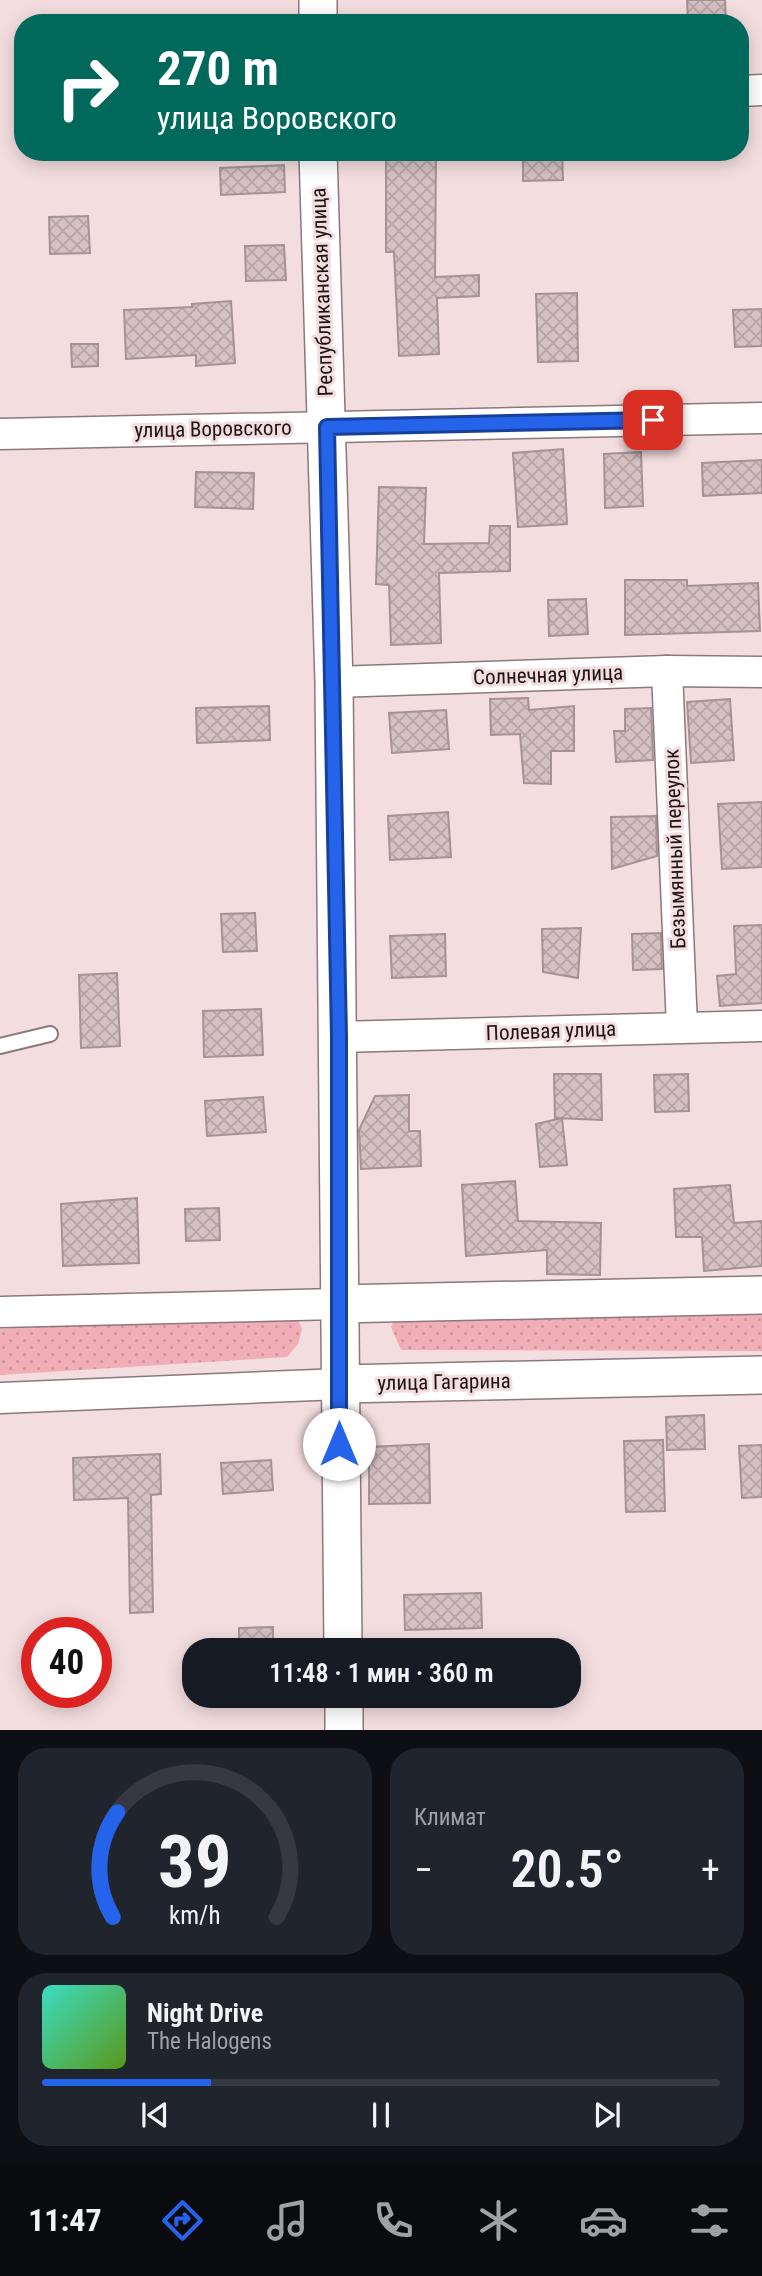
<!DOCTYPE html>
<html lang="ru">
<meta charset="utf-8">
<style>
:root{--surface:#171b24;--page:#20242c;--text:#f1f3f6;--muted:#9ea1a6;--line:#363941;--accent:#2563eb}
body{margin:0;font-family:"Roboto Condensed",sans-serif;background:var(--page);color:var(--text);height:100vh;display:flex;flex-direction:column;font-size:26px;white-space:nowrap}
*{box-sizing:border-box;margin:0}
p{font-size:23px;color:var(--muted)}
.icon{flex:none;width:38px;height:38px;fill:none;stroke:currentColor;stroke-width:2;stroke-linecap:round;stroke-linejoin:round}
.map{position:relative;height:1730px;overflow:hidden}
.sheet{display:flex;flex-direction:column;gap:18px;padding:18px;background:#0d0f14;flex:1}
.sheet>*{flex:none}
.top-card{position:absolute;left:14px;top:14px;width:735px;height:147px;border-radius:28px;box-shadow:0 4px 18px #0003;background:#00695c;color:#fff;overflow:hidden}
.speed{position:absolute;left:21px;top:1617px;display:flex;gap:14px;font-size:35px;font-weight:700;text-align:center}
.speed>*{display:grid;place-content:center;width:91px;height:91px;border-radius:50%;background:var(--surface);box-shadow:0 4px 18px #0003;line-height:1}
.speed .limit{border:10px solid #d22;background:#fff;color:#111}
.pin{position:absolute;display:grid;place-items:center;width:60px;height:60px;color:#fff;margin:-30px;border-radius:14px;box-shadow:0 4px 10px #0006}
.me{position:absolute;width:77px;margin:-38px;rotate:0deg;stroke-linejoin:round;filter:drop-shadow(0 0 5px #0008)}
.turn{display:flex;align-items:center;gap:24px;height:147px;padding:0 28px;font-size:32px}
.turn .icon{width:91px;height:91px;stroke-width:2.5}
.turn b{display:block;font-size:49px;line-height:60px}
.big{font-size:52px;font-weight:600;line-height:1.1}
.sheet .tile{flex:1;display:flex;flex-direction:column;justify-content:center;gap:10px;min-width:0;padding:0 24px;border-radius:28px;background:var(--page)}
.sheet .dial{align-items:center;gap:0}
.dial svg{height:182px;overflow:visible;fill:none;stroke:var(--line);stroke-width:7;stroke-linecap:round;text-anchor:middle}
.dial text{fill:var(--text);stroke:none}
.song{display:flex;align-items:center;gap:21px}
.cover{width:84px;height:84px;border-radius:10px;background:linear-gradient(135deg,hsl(170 70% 55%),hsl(90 70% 35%))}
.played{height:7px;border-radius:4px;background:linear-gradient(90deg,var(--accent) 25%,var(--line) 25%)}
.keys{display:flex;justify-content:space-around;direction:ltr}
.heat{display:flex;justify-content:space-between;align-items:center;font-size:38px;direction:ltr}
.sheet .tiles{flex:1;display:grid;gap:18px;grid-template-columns:1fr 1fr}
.tile:last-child{grid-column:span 2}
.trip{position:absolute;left:182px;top:1638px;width:399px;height:70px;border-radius:28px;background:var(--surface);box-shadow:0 4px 18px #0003;font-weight:600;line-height:70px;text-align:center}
.menu{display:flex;height:112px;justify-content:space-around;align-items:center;background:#090b0e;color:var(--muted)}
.menu .icon{width:49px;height:49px}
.menu .on{color:var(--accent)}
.menu b{font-size:32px;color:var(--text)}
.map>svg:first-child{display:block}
.grass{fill:url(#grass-dots)}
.building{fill:url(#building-cross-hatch);stroke:#a69294;stroke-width:2}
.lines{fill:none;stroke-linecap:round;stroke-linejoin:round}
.service-casing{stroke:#8c787a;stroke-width:18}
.minor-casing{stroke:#8c787a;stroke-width:33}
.tertiary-casing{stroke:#8c787a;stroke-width:40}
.service{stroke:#fff;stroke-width:14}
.minor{stroke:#fff;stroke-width:30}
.tertiary{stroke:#fff;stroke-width:37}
.route-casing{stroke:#184099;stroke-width:18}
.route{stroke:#2563eb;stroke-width:12}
.labels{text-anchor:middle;stroke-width:6;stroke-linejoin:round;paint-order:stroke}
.street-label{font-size:21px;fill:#1c1415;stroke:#f3dddf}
</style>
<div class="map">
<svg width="762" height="1730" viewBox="0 0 762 1730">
<defs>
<pattern id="grass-dots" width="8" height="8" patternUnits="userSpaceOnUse" patternTransform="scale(1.75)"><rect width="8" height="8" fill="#f2aeb6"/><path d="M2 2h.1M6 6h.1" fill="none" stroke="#cf959c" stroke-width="1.8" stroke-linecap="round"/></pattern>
<pattern id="building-cross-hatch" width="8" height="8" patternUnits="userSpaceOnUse" patternTransform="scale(1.75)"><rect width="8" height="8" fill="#d5c0c2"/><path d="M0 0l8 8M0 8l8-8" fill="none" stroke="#b6a4a6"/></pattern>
</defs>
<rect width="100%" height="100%" fill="#f3dddf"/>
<g class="grass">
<polygon points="762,1305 762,1351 401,1350 391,1327 400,1307"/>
<polygon points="283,1306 296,1315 302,1329 298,1344 287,1357 0,1375 0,1329"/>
</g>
<g class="building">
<polygon points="687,0 725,0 726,23 688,23"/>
<polygon points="386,152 436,152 435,277 479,275 479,296 437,298 439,354 399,356 394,252 386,252"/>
<polygon points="523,152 562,152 563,180 523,181"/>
<polygon points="284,165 285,192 221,195 220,168"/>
<polygon points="88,216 90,253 50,254 49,217"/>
<polygon points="284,245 286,280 246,281 245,246"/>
<polygon points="577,293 578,361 538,362 536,294"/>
<polygon points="231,301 235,363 196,366 196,355 126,359 124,310 192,307 192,304"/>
<polygon points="762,309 762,346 735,347 733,310"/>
<polygon points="71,344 98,344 98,366 72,367"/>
<polygon points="563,449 567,524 518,527 513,453"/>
<polygon points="641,452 643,506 605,508 604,454"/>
<polygon points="762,460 762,493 703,496 702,463"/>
<polygon points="196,472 254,473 253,509 195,507"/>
<polygon points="379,487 426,488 424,544 489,543 490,526 510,526 510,571 439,573 441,643 391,645 389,585 376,584"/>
<polygon points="625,580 687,580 687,586 758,583 760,631 625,635"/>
<polygon points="586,599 588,634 549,636 548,600"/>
<polygon points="528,698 529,710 574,706 574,751 551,751 551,784 524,783 520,734 491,735 490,699"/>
<polygon points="730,699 734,760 691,763 687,702"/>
<polygon points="269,706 270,740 197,743 196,708"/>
<polygon points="651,708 653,760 616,762 614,731 625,731 625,709"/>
<polygon points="446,710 449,749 392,753 389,713"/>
<polygon points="762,802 762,867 722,869 718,804"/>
<polygon points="448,812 451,857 390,860 388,816"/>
<polygon points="656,816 657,856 612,869 611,817"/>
<polygon points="255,913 257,951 223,952 221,914"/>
<polygon points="762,925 762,1003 720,1006 717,976 736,974 734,926"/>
<polygon points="581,928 578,978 543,972 542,929"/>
<polygon points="661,933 662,969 633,970 632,934"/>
<polygon points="445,934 446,976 392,978 390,936"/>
<polygon points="117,973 120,1046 81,1048 79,975"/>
<polygon points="261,1009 263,1055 204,1057 203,1011"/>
<polygon points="554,1074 601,1074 602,1120 555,1118"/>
<polygon points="688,1074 689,1111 655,1112 654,1075"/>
<polygon points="409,1095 409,1131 420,1131 421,1166 361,1169 359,1130 375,1096"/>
<polygon points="263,1097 266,1132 207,1136 205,1101"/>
<polygon points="562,1118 567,1165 540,1167 536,1124"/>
<polygon points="515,1181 518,1221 601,1223 600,1275 547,1274 547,1250 466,1256 462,1185"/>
<polygon points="730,1185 734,1223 762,1221 762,1266 704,1271 702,1237 676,1237 674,1189"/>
<polygon points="137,1198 139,1263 63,1266 61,1204"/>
<polygon points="219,1208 220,1240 186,1241 185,1209"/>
<polygon points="704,1415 705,1449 667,1450 666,1417"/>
<polygon points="663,1440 665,1511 626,1512 624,1441"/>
<polygon points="429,1444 430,1503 369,1504 369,1447"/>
<polygon points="762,1445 762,1497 742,1498 739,1446"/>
<polygon points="160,1454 161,1494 151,1495 153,1612 130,1613 128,1498 74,1500 73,1458"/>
<polygon points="271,1460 273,1490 223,1494 221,1463"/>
<polygon points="481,1593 482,1628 405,1630 404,1595"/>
<polygon points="273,1627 273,1646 239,1647 239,1628"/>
</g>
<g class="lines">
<defs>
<polyline id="service" points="0,1046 50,1034"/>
<g id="minor">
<polyline points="740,91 762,90"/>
<polyline points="0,434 762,418"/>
<polyline points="667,671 682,1027"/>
<polyline points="334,682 667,671 762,672"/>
<polyline points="339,1037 762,1026"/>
<polyline points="0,1312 338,1304"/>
<polyline points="0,1398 340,1384"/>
</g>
<g id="tertiary">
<polyline points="318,23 318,0"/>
<polyline points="318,152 334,682 343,1650"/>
<polyline points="338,1304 762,1295"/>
<polyline points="340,1384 762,1375"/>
<polyline points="344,1696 344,1730"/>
</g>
</defs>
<use href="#service" class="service-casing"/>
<use href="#minor" class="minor-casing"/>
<use href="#tertiary" class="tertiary-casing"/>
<use href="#service" class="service"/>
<use href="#minor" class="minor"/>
<use href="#tertiary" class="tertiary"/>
</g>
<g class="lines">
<defs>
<polyline id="route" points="339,1444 339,1037 327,427 653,420"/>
</defs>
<use href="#route" class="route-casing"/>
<use href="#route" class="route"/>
</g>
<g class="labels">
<g class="street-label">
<text transform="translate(322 292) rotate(-92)" y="7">Республиканская улица</text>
<text transform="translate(213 429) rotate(-1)" y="7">улица Воровского</text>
<text transform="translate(548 675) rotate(-2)" y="7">Солнечная улица</text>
<text transform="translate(675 849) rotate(-92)" y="7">Безымянный переулок</text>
<text transform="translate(551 1031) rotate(-2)" y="7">Полевая улица</text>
<text transform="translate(444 1382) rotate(-1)" y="7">улица Гагарина</text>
</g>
</g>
</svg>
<div class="speed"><div class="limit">40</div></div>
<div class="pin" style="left:653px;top:420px;background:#d93025"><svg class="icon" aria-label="arrive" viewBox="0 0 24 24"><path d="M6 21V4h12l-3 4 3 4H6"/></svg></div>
<svg class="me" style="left:339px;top:1444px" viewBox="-20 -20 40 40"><circle r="19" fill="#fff"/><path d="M0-13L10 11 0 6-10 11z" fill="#2563eb"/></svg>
<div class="trip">11:48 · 1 мин · 360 m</div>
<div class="top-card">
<div class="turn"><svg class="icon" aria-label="right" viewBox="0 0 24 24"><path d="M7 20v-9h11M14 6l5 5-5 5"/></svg><div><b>270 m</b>улица Воровского</div></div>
</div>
</div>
<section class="sheet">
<div class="tiles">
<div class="tile dial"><svg viewBox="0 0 100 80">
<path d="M14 69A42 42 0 1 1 86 69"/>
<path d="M14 69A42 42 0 0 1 16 23" stroke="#2563eb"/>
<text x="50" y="56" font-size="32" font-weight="700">39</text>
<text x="50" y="72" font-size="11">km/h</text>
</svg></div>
<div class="tile"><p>Климат</p>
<div class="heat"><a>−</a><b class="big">20.5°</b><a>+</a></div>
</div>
<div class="tile">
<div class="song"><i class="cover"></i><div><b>Night Drive</b><p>The Halogens</p></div></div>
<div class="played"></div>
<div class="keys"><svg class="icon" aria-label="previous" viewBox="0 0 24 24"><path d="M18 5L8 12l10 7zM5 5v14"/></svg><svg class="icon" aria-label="pause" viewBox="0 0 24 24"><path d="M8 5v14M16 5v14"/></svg><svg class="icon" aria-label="next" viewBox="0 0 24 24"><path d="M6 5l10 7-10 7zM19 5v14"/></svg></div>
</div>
</div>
</section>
<nav class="menu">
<b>11:47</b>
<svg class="icon on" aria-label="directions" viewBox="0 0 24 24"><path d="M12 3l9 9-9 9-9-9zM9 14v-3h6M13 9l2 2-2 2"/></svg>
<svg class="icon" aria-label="music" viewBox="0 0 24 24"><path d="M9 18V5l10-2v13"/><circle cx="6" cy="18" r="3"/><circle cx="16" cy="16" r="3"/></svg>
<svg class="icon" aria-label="phone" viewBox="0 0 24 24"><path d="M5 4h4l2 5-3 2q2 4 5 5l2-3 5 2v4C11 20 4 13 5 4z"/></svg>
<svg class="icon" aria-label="climate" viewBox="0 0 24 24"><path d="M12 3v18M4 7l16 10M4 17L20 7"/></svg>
<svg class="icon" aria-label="car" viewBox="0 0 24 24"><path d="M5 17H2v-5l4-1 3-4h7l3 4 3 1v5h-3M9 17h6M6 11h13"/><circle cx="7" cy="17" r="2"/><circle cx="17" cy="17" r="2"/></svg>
<svg class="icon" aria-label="filters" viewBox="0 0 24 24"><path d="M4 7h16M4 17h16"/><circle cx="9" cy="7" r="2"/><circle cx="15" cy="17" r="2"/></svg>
</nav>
